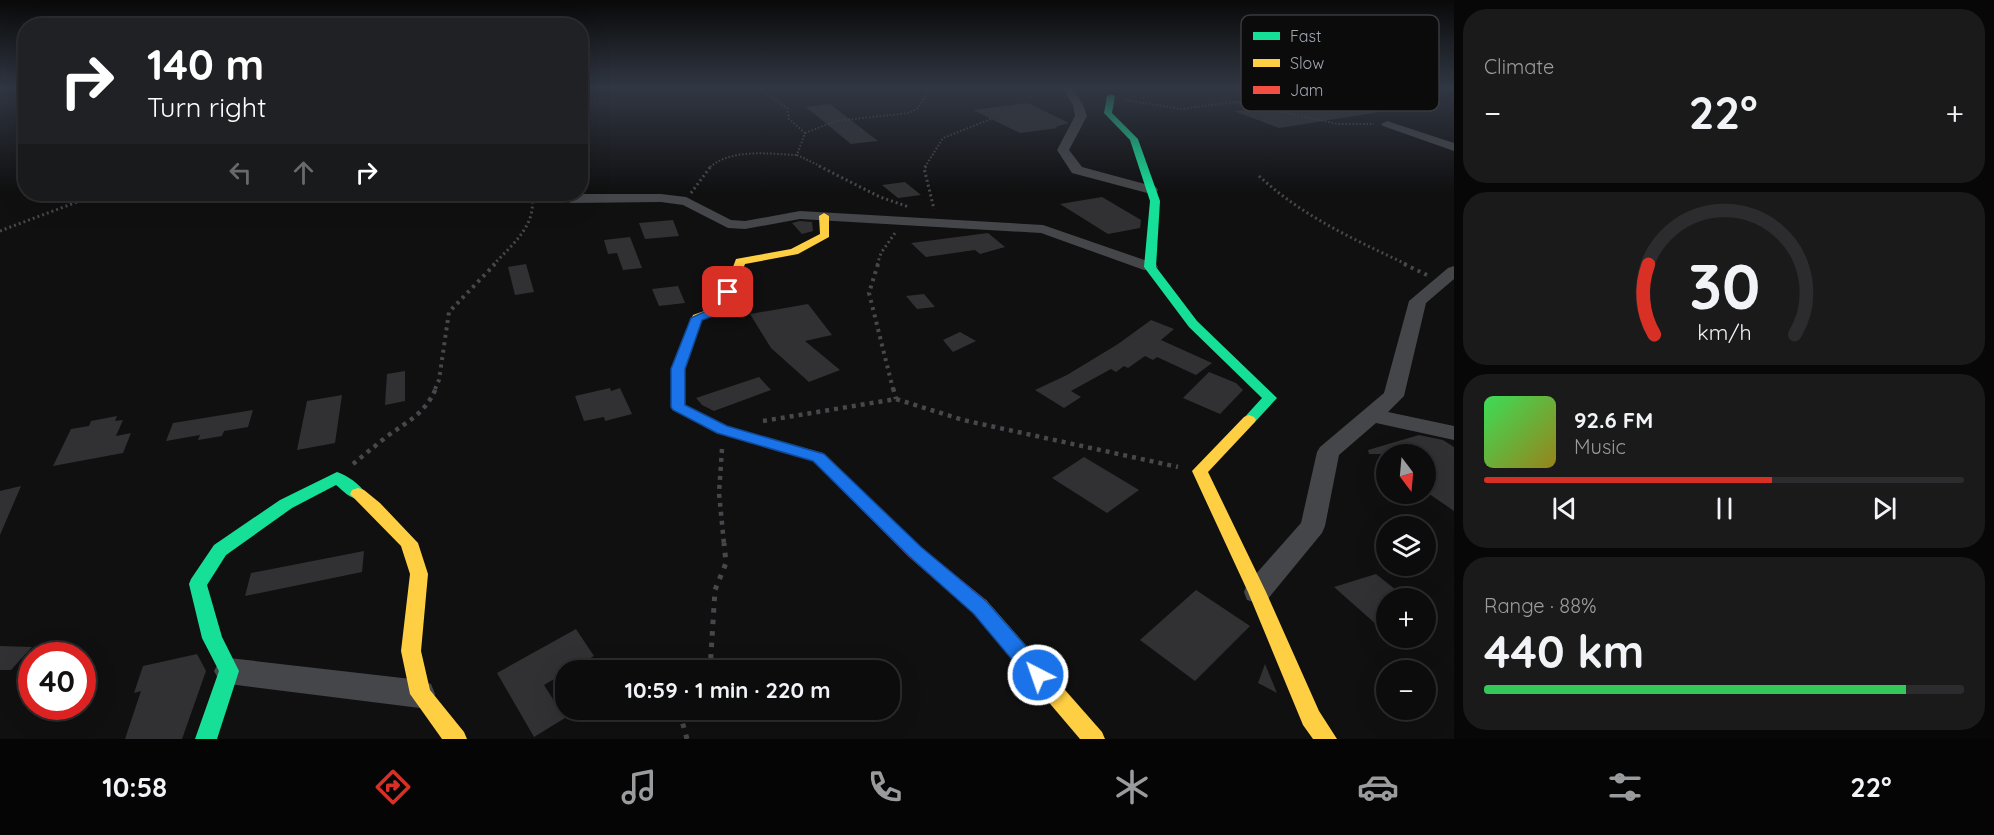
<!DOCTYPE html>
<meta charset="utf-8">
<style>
:root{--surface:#0c0c0d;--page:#1a1a1b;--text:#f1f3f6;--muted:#9a9b9d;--line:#2c2c2e;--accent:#d93025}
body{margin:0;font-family:Quicksand,sans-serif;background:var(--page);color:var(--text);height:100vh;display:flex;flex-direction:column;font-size:22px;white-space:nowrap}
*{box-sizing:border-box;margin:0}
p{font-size:20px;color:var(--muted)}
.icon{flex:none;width:33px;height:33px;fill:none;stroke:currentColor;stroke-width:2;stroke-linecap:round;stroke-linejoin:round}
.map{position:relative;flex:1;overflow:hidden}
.side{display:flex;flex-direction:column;gap:9px;padding:9px;background:#070707;width:540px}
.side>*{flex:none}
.guide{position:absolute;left:18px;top:18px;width:570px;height:183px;border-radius:24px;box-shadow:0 6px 24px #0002,0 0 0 2px var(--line);background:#202124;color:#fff;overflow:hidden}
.needle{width:39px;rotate:164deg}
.controls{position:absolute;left:1376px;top:444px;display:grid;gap:12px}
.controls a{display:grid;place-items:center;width:60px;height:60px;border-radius:50%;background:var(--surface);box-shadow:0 6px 24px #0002,0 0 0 2px var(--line);font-size:30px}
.speed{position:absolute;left:18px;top:642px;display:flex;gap:12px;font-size:30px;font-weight:700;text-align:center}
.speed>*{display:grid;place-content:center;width:78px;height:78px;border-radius:50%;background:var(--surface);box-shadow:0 6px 24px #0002,0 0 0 2px var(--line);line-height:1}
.speed .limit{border:9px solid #d22;background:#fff;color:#111}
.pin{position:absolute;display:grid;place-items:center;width:51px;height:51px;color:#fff;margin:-26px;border-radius:12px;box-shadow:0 3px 9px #0006}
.me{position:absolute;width:66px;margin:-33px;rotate:319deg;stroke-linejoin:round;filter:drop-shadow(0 0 4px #0008)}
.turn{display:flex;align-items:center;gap:21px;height:126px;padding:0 30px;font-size:27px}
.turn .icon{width:78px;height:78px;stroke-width:2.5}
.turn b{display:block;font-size:42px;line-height:51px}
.lanes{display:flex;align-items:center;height:57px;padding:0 30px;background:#0003;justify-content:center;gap:30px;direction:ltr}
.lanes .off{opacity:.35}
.big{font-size:45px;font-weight:700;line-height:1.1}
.side .tile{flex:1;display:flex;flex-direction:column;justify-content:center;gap:9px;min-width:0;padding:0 21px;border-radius:24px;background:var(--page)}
.side .dial{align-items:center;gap:0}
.dial svg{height:156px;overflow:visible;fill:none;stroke:var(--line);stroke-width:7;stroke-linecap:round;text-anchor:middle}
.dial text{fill:var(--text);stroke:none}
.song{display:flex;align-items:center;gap:18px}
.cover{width:72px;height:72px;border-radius:9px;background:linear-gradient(135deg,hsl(130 70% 55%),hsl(50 70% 35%))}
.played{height:6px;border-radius:3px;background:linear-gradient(90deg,var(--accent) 60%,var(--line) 60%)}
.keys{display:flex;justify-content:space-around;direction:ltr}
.heat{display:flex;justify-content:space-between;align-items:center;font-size:33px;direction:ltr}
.charge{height:9px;border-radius:4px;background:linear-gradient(90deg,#34c759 88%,var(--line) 0)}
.trip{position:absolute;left:555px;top:660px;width:345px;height:60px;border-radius:24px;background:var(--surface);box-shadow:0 6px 24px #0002,0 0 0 2px var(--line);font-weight:700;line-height:60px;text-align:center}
.dock{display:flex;height:96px;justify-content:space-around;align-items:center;background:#050505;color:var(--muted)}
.dock .icon{width:42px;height:42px}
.dock .current{color:var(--accent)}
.dock b{font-size:27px;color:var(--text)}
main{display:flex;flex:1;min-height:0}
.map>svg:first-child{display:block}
.building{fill:#313133}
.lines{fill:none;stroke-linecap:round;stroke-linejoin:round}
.path-far4{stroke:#47484b;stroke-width:2;stroke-dasharray:1.5 2;stroke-linecap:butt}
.path-far3{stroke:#47484b;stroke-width:3;stroke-dasharray:2 3;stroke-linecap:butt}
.path-far2{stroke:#47484b;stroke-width:4;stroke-dasharray:3 4.5;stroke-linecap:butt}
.path-far1{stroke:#47484b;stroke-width:4.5;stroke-dasharray:4 5;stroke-linecap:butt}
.path{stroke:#47484b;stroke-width:5;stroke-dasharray:4.5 7;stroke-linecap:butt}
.street{fill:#454649;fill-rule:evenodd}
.fast{fill:#16e098;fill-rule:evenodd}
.slow{fill:#ffcf43;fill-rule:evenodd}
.jam{fill:#f24e42;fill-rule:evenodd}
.route{fill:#1a73e8;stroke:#114b97;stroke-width:1.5}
.key{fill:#0b0b0c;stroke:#383a3e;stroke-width:1.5}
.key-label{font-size:16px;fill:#a2a6b1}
</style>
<main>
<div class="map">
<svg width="1454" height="739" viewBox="0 0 1454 739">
<rect width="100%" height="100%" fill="#101011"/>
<g class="building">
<polygon points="1353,100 1386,111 1279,128 1234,111 1301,105 1306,107"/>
<polygon points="1028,103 1069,123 1055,127 1058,128 1020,133 973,110"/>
<polygon points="830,104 878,141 851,144 806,107"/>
<polygon points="905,182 921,195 898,198 882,185"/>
<polygon points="1102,197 1141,220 1140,228 1108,234 1060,204"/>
<polygon points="673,220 679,236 645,239 639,223"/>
<polygon points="800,221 812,222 813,231 802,234 792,223"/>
<polygon points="988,233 1005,247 980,254 975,250 926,257 911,243"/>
<polygon points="630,237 642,268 623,270 617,253 608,254 604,240"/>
<polygon points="526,264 534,292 515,295 508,267"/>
<polygon points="678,286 685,303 659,306 652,289"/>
<polygon points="924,294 935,307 917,309 906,296"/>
<polygon points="808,304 832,335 805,341 840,370 809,382 771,348 750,314"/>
<polygon points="1151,320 1174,329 1161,340 1212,363 1196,375 1157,357 1153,360 1145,356 1128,368 1124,366 1116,372 1111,369 1071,391 1081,397 1064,408 1035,390 1067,375 1118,344"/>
<polygon points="960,332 976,341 953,352 943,340"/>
<polygon points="405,371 405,401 385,405 387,374"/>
<polygon points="1209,372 1236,383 1243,390 1220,414 1183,398"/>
<polygon points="759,377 771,390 714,411 702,405 696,398"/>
<polygon points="610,388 611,391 620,388 632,414 605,421 604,417 584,421 575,396"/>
<polygon points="342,395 335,443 297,450 307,401"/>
<polygon points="253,410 248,427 224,431 222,436 198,440 200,435 166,441 173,423"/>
<polygon points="117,416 115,421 123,420 116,436 131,433 123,453 53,466 71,429 89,426 91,421"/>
<polygon points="1419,435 1443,440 1454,447 1454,511 1425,491 1425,454 1369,454 1368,450"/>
<polygon points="1084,457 1139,490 1107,513 1052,478"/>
<polygon points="21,486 0,535 0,491"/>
<polygon points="364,551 362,572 245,596 251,573"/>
<polygon points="1376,574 1406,598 1386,598 1386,633 1334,587"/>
<polygon points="1196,590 1250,626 1195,681 1140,640"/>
<polygon points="576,629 594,656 544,685 565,718 534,737 497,673"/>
<polygon points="0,646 32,647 11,670 0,670"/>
<polygon points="197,654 206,671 182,739 125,739 141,691 134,693 143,666"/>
<polygon points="1265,664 1277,693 1258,683"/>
</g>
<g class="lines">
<g class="path-far4">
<polyline points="758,88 787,108 789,119 805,133 797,155 822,167"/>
<polyline points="1125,100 1181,109 1235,102 1338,124 1374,124"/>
<polyline points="805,133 836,121 909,113 918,108 930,88"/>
<path d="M710,167c23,-19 59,-13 87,-12"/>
<polyline points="925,167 943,138 991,119"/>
</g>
<g class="path-far3">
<polyline points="819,166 880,197 909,207"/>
<polyline points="926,166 924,168 934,209"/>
<path d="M1259,176c43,40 96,64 149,89"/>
<polyline points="691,193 711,166"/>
<polyline points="0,231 98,194"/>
<path d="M493,265c18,-19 43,-39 39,-67l5,-4"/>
<polyline points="877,265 881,253 895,233"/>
</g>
<g class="path-far2">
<polyline points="878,264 869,293 893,389"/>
<polyline points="1404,264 1427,275"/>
<polyline points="435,389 439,380 449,312 495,264"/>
</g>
<g class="path-far1">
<polyline points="893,388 896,399"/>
<polyline points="763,421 896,399 963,420 1178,467"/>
<polyline points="722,449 719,493 724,544"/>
<path d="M353,464c11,-9 22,-18 33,-27 22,-16 39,-23 50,-49"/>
</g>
<g class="path">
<polyline points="710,670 715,590 726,563 724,543"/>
<polyline points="687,739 682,721 688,710"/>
</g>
<g class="street">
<polygon points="1062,88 1072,88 1083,105 1087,116 1069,150 1082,167 1156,187 1158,190 1156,193 1151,194 1072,173 1057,150 1075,116 1073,105"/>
<polygon points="1387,121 1454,143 1454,151 1383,126 1381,124"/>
<polygon points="549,194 661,194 686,197 731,220 745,221 800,211 1043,225 1156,264 1158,267 1156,270 1144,270 1041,233 800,219 745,229 728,228 683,205 661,202 571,203 551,197"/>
<polygon points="1454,266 1454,279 1426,303 1404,396 1388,412 1454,426 1454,440 1376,423 1339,455 1325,526 1322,533 1267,600 1257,603 1247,600 1244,592 1247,584 1301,523 1317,452 1320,447 1384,393 1409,301 1448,268"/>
<polygon points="229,658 420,680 431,684 435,694 431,704 420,708 229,684 219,680 214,671 219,662"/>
</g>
<g class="fast">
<polygon points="1111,94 1115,96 1112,113 1138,139 1160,201 1156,267 1197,321 1277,398 1254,423 1249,425 1242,420 1262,398 1189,327 1144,267 1150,201 1130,140 1104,113 1107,96"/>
<path d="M337,472c10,3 24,13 29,22l-2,4c-12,4 -19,-6 -28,-13l-44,23 -66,47 -19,30 15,52 17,34 -22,68h-22l24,-68 -17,-33 -13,-54 2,-5 23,-34 66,-45z"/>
</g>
<g class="slow">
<polygon points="824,213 829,216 829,237 798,254 745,264 727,311 702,320 685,369 685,405 695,412 688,417 673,410 671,407 671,369 693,315 718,306 736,259 791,249 820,234 819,216"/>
<polygon points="1249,415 1254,417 1256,420 1254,423 1208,472 1266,592 1319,711 1337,739 1313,739 1303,725 1248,592 1192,471 1244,417"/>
<polygon points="358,488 364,490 380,503 418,543 428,574 421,651 430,690 464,732 467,739 442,739 410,694 401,651 410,574 401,546 350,494 352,490"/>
<polygon points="979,598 986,600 1102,732 1105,739 1080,739 972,612 970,606 972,600"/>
</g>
<polygon class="jam" points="688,407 727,427 823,453 921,547 986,600 988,606 986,612 979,614 972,612 909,557 813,461 717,433 683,415 681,412 683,409"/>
</g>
<linearGradient id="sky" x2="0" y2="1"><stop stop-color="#090909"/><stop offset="0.46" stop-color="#313743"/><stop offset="1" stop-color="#313743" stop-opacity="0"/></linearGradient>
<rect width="1454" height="191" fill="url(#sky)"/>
<polygon class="route" points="728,289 734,292 727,311 702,320 685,369 685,405 727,426 824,454 921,547 987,602 1045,668 1048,675 1045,681 1038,684 1030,681 974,614 909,556 813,461 717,433 673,410 671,407 671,369 691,318 717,306 722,292"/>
<rect x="1241" y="15" width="198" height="96" rx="9" class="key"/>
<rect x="1253" y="32" width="27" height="8" fill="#16e098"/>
<rect x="1253" y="59" width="27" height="8" fill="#ffcf43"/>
<rect x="1253" y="86" width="27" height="8" fill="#f24e42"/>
<g class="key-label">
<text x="1290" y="42">Fast</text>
<text x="1290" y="69">Slow</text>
<text x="1290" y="96">Jam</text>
</g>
</svg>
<div class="controls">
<a><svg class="needle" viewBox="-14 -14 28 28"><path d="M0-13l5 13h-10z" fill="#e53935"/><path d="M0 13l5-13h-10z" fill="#9a9b9d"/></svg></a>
<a><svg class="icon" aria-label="layers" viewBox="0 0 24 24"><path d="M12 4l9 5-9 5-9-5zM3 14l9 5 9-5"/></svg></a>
<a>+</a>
<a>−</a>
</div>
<div class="speed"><div class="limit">40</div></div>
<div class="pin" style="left:728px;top:292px;background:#d93025"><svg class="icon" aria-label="arrive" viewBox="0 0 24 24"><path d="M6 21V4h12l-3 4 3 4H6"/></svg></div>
<svg class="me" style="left:1038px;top:675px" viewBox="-20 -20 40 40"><circle r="17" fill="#1a73e8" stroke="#fff" stroke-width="3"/><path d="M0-11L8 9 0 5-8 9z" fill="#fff"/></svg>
<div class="trip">10:59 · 1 min · 220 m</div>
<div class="guide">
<div class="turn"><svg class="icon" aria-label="right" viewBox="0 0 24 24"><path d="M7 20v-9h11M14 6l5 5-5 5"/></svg><div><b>140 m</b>Turn right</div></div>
<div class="lanes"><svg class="icon off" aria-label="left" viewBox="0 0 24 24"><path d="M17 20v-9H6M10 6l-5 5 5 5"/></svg><svg class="icon off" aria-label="ahead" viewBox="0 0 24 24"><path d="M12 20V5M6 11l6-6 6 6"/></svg><svg class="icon" aria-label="right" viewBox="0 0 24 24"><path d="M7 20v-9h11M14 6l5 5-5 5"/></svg></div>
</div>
</div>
<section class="side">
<div class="tile"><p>Climate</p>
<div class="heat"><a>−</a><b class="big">22°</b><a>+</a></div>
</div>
<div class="tile dial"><svg viewBox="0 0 100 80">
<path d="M14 69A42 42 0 1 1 86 69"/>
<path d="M14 69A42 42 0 0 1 11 33" stroke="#d93025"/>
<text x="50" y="56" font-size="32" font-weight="700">30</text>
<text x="50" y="72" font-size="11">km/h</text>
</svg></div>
<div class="tile">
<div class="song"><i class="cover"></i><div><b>92.6 FM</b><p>Music</p></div></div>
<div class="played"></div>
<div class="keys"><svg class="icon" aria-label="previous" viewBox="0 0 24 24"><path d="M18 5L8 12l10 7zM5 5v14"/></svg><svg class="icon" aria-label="pause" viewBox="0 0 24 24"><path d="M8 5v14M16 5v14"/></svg><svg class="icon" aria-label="next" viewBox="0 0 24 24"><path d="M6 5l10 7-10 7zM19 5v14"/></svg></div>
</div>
<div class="tile"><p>Range · 88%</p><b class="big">440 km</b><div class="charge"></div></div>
</section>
</main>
<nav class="dock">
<b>10:58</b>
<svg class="icon current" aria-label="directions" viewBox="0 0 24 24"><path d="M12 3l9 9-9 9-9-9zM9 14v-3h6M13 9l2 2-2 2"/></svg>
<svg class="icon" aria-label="music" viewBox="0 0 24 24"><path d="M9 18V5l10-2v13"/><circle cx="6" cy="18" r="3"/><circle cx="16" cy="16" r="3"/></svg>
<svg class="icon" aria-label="phone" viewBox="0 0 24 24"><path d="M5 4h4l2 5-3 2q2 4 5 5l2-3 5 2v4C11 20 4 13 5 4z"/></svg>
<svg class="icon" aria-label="climate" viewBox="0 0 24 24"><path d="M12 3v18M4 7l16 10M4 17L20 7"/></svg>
<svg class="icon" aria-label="car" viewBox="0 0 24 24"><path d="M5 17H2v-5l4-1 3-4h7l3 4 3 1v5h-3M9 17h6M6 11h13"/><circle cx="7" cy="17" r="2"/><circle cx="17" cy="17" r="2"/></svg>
<svg class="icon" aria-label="filters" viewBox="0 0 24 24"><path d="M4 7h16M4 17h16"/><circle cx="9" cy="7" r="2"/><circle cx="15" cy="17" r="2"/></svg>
<b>22°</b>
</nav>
